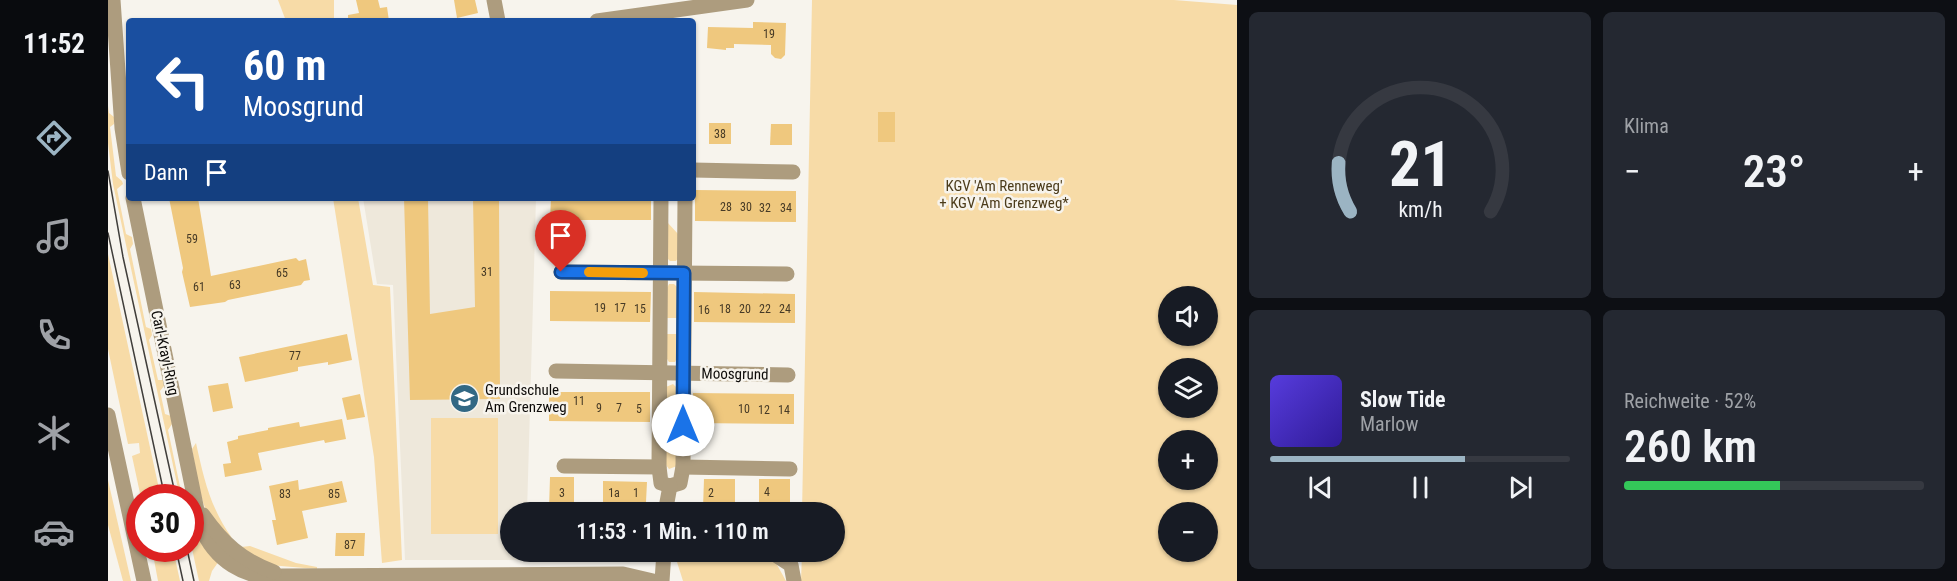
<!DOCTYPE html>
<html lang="de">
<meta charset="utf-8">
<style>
:root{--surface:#171b24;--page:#242831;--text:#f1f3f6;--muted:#9ea1a6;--line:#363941;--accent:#9bb4c3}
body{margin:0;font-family:"Roboto Condensed",sans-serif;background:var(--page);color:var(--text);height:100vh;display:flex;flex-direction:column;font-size:22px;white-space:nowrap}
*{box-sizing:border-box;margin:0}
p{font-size:20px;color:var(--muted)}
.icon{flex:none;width:33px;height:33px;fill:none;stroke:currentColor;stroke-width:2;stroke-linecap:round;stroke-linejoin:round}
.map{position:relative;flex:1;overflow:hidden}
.details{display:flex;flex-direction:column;gap:12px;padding:12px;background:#0d0f14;width:720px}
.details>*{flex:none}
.banner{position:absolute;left:18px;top:18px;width:570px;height:183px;border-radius:6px;box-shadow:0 2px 4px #0004;background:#1a4fa0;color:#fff;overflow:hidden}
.tools{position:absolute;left:1050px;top:286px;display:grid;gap:12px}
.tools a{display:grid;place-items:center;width:60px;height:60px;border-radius:50%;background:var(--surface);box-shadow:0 2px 4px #0004;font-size:30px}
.speed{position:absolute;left:18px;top:484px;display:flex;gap:12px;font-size:30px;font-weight:700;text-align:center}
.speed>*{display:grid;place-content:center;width:78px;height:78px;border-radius:50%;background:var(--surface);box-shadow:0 2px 4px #0004;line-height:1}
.speed .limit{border:9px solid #d22;background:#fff;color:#111}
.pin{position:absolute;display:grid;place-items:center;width:51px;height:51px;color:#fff;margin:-62px -26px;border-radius:50% 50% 50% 0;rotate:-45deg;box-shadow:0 0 6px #0007}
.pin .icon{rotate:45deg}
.me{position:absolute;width:66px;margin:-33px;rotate:0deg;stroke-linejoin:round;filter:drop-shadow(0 0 4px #0008)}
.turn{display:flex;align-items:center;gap:21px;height:126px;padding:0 18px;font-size:27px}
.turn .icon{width:78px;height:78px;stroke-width:2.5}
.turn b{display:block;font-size:42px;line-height:51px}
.then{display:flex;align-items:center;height:57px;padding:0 18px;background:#0003;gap:12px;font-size:22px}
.big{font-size:45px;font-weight:600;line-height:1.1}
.details .widget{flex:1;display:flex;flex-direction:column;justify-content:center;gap:9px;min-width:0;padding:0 21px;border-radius:9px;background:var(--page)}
.details .dial{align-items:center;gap:0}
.dial svg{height:156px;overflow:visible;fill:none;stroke:var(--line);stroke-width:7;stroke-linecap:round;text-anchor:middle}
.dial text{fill:var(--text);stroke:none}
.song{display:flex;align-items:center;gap:18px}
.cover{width:72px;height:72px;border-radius:9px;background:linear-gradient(135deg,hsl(250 70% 55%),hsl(250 70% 35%))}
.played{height:6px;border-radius:3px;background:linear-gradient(90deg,var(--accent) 65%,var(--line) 65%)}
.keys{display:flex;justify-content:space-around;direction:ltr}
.heat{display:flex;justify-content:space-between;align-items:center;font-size:33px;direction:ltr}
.charge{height:9px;border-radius:4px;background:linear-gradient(90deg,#34c759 52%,var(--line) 0)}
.details .tiles{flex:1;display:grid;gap:12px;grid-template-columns:repeat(2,1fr)}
.trip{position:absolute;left:392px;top:502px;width:345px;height:60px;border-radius:30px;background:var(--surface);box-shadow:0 2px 4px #0004;font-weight:600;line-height:60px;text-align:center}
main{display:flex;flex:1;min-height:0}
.tab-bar{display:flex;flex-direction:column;width:108px;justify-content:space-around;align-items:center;background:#090b0e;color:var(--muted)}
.tab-bar .icon{width:42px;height:42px}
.tab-bar .active{color:var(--accent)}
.tab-bar b{font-size:27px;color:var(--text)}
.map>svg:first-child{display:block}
.built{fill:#eee8db}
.green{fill:#f7dba7;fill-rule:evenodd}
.building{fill:#efc87e}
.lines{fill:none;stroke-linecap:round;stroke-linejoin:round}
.minor{stroke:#ad9c7e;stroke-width:15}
.tram{stroke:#403e3b;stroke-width:1.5}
.route-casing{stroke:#114b97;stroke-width:15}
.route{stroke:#1a73e8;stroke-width:10}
.slow{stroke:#f59e0b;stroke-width:10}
.labels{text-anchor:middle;stroke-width:5;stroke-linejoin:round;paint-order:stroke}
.number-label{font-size:12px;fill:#463a26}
.park-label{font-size:15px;fill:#4c3c1b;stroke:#f7f4ed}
.street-label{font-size:15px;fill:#0d0b09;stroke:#f7f4ed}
.poi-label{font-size:15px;fill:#0d0b09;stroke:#f7f4ed;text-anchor:start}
</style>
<main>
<nav class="tab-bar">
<b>11:52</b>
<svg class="icon active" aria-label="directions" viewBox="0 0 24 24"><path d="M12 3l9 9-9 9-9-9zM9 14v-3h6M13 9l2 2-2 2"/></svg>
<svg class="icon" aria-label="music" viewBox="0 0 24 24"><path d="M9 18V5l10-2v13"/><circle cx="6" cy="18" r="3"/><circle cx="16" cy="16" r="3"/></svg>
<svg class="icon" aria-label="phone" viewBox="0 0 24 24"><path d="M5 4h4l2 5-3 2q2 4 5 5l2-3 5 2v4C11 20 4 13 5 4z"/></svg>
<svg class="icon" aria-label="climate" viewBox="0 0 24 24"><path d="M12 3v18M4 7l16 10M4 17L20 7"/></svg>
<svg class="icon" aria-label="car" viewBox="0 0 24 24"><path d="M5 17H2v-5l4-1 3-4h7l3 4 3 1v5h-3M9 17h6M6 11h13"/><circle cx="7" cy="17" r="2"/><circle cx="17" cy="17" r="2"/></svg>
</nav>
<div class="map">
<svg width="1129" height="581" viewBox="0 0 1129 581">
<rect width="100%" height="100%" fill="#f7f4ed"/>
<polygon class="built" points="255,198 428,198 419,513 402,513 402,552 418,552 418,560 297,560 285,285 269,284"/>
<g class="green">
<polygon points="170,0 226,0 226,21 178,21"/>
<path d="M704,0h362l63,5v576h-436l1,-29h32v-39h-32zM1060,297h40v39h-40zM1060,369h40v39h-40zM1060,441h40v39h-40zM1060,513h40v39h-40z"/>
<polygon points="0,106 1,113 6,117 6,124 2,127 8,176 14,181 15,184 9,189 18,234 24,237 25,244 22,249 38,327 43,329 44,335 41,340 50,380 55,380 56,386 52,391 57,414 63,416 64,424 60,430 74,496 79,498 72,498 5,184 0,143"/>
<polygon points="225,198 250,198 265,285 282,287 294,560 274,563 266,457"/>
<polygon points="559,222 571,235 570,258 568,261 562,261 558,257"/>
<polygon points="0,254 53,498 33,498 24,456 32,453 31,443 20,444 0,349"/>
<polygon points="561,284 566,284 570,288 570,318 559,318 559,288"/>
<polygon points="559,334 570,334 569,358 567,362 561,362 559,359"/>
<polygon points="565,384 568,387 568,418 557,407 558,387"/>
<rect x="323" y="418" width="67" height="116"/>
<polygon points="557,435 569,447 569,466 561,469 558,465"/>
<path d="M88,443c8,36 14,64 36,95 -6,-4 -15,-9 -19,-15 -13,-17 -17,-53 -21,-74z"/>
<polygon points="0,480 23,581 15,581 0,525"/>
<polygon points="82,510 111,561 104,571 101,581 91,581 83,544"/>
<polygon points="142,546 188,563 209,567 209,569 161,565 133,547"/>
<polygon points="44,549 65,549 72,581 50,581"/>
<polygon points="572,553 651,555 668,563 678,581 575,581 569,562"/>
</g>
<g class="building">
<polygon points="248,0 270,0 272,8 279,7 281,21 240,21 240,15 251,13"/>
<polygon points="346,0 367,0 370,13 349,18"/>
<polygon points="645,22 678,23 677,55 673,59 667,58 663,54 663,45 626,44 626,48 618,48 618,50 599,48 600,27 645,28"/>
<rect x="770" y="112" width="17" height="30"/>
<rect x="601" y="123" width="22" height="21"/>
<polygon points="663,124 684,124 684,145 662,145"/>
<polygon points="587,190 688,191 688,222 587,221"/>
<polygon points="61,198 90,198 103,276 188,258 191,261 198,259 202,280 196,281 193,285 120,300 117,302 82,307 74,272 75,268"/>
<polygon points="296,198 320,198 322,314 367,307 365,198 391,198 392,399 302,400"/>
<polygon points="443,198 543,198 543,220 442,220"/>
<polygon points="442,291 543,292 542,322 442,321"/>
<polygon points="586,292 687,294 687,323 586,322"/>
<polygon points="239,334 244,360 220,365 220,362 190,367 190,371 137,382 131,357"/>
<polygon points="120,383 125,408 105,412 100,386"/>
<polygon points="441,392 542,392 542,422 441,421"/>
<polygon points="585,393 686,394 686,424 585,423"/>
<polygon points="252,394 257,417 239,420 234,398"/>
<polygon points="234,419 238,439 217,443 216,440 150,453 154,470 117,477 115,464 123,463 119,442 130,439 130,436 160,430 160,428 191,422 192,427"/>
<polygon points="442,477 466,477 466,509 441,509"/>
<polygon points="596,479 627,479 627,508 595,508"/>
<rect x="651" y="479" width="31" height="29"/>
<polygon points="190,480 191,490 234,481 239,502 194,511 200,538 169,545 164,520 168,520 161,486"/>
<polygon points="495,481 539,482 538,502 531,508 528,505 505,505 502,508 495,504"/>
<polygon points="228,533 257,533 256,556 227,556"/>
</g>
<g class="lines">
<g class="minor">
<polyline points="5,0 14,128 21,173"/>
<polyline points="386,0 390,21"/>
<polyline points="489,21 639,0"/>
<polyline points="585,170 685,172"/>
<path d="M25,198l67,327c14,35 45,56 83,51l340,-2 30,7"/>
<polyline points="553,198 551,467 553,483 562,486 572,483 575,467 577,198"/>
<polyline points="453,272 679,274"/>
<polyline points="448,371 680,375"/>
<polyline points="0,415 36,581"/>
<polyline points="456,466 551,467"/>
<polyline points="575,467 682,469"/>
<polyline points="557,513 562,486"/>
<path d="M95,515c20,28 38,45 71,57"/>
<polyline points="663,552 683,565 686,581"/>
<polyline points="554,581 556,552"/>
</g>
<g class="tram">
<polyline points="0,171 15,257 68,498"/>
<polyline points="0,233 57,498"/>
<polyline points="68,549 75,581"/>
<polyline points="79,549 86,581"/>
</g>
</g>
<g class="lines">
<defs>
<polyline id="route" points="453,272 576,273 575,425"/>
</defs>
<use href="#route" class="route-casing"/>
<use href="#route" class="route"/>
<polyline class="slow" points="481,272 535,273"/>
</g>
<defs>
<symbol id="school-disc" viewBox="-11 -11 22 22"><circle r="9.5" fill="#326884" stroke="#f7f4ed"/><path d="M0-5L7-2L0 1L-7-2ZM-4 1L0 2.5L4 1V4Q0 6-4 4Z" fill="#fff"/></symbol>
</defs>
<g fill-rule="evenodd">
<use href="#school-disc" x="340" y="382" width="33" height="33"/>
</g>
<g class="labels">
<g class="number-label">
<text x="661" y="38">19</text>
<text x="612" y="138">38</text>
<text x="618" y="211">28</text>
<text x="638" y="211">30</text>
<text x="657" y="212">32</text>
<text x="678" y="212">34</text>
<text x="84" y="243">59</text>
<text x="379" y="276">31</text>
<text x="174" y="277">65</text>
<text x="127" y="289">63</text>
<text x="91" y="291">61</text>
<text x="492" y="312">19</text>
<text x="512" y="312">17</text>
<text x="532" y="313">15</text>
<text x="617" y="313">18</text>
<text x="637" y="313">20</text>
<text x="657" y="313">22</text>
<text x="677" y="313">24</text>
<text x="596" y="314">16</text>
<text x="187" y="360">77</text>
<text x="471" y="405">11</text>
<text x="491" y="412">9</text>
<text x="511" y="412">7</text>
<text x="531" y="413">5</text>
<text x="636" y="413">10</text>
<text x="656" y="414">12</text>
<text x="676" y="414">14</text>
<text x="659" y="496">4</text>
<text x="454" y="497">3</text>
<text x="506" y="497">1a</text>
<text x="528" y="497">1</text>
<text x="603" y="497">2</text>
<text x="177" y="498">83</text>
<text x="226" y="498">85</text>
<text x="242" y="549">87</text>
</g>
<g class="park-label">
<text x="896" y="191">KGV 'Am Renneweg'<tspan x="896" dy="17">+ KGV 'Am Grenzweg*</tspan></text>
</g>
<g class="street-label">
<text transform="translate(57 353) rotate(78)" y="5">Carl-Krayl-Ring</text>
<text transform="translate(627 374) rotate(1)" y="5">Moosgrund</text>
</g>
<g class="poi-label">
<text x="377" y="395">Grundschule<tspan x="377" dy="17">Am Grenzweg</tspan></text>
</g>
</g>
</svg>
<div class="tools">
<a><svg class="icon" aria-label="sound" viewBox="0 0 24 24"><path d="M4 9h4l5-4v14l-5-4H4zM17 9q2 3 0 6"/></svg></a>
<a><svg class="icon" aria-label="layers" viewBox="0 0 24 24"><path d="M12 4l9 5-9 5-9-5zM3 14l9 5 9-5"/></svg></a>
<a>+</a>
<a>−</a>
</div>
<div class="speed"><div class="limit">30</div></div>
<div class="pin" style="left:453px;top:272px;background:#d93025"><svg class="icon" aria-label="arrive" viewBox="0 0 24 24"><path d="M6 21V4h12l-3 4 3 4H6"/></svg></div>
<svg class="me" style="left:575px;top:425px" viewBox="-20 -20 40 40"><circle r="19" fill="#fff"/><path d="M0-13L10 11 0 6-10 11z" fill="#1a73e8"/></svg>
<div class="trip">11:53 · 1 Min. · 110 m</div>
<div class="banner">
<div class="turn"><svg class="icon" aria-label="left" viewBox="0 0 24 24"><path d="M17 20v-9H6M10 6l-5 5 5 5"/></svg><div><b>60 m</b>Moosgrund</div></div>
<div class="then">Dann<svg class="icon" aria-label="arrive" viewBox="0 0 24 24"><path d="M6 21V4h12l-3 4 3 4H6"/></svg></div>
</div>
</div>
<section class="details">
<div class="tiles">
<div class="widget dial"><svg viewBox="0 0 100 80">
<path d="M14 69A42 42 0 1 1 86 69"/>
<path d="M14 69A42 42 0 0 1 8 44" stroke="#9bb4c3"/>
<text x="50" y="56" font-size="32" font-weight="700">21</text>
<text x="50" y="72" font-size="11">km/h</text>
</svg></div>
<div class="widget"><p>Klima</p>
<div class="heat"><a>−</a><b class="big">23°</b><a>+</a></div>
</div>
<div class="widget">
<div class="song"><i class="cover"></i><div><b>Slow Tide</b><p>Marlow</p></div></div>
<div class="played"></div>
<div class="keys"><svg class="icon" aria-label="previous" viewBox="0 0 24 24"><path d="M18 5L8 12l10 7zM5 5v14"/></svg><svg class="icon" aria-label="pause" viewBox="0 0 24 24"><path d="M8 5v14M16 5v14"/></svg><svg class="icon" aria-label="next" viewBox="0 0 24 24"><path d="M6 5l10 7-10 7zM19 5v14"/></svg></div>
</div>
<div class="widget"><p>Reichweite · 52%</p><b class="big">260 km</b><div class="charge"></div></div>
</div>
</section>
</main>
